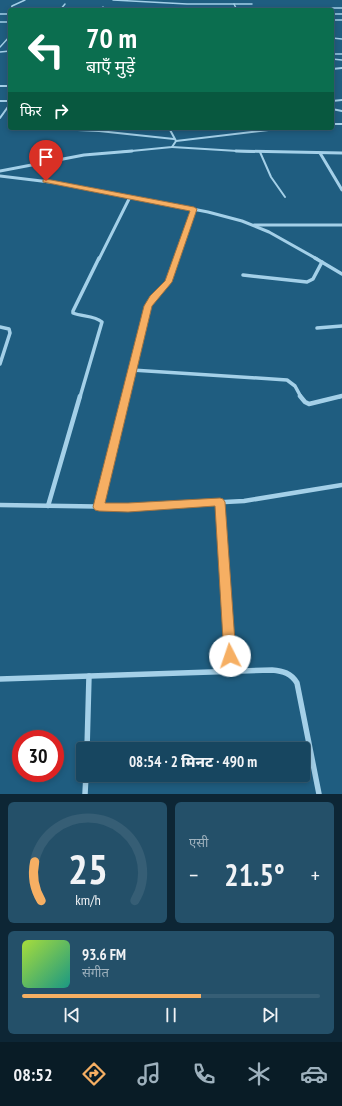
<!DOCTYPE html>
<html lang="hi">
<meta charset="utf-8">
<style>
:root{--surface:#174660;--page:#245069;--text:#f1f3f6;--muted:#9eb1bd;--line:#365e75;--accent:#f6af63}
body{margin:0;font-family:"PT Sans Narrow","Noto Sans Devanagari",sans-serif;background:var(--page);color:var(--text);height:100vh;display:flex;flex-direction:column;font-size:15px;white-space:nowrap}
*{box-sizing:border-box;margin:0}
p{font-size:13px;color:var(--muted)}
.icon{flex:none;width:22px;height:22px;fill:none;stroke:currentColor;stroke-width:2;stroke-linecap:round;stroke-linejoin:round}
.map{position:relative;height:794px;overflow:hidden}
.details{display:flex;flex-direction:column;gap:8px;padding:8px;background:#0d2635;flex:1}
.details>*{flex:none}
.banner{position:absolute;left:8px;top:8px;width:326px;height:122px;border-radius:4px;box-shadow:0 2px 6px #0003,0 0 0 1px var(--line);background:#0b6e4f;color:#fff;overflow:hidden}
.speed{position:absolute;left:12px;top:730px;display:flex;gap:8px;font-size:20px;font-weight:700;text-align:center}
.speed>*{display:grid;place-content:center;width:52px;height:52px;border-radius:50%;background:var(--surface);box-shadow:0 2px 6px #0003,0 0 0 1px var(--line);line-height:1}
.speed .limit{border:6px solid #d22;background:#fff;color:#111}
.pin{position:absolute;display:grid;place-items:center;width:34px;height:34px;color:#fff;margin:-41px -17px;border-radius:50% 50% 50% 0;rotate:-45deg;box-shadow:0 0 4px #0007}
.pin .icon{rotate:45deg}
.me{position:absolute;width:44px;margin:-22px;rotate:356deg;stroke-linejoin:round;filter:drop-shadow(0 0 3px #0008)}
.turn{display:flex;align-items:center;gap:14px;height:84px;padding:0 12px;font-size:18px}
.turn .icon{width:52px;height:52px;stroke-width:2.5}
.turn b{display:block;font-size:28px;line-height:34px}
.then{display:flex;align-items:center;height:38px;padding:0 12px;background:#0003;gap:8px;font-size:15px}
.big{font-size:30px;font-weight:800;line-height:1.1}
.details .widget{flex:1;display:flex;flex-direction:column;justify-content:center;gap:6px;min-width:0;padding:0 14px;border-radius:6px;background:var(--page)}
.details .dial{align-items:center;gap:0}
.dial svg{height:104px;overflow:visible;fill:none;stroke:var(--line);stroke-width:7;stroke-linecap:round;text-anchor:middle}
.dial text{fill:var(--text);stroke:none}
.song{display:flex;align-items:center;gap:12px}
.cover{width:48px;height:48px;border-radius:6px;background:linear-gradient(135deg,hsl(80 70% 55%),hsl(170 70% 35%))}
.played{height:4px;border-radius:2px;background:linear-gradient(90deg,var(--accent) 60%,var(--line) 60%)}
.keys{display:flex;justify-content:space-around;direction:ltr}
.heat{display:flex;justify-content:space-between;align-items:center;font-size:22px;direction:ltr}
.details .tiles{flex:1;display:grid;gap:8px;grid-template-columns:1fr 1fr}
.widget:last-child{grid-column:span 2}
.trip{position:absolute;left:76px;top:742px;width:234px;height:40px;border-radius:4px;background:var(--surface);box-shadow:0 2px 6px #0003,0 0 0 1px var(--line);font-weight:800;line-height:40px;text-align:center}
.tab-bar{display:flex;height:64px;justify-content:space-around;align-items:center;background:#091c26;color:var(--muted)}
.tab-bar .icon{width:28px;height:28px}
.tab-bar .current{color:var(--accent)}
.tab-bar b{font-size:18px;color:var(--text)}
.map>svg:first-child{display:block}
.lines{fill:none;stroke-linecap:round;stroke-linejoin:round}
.lane{stroke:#a4d0e8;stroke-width:2}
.street-far5{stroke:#a4d0e8;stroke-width:1.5}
.street-far4{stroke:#a4d0e8;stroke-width:2}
.street-far3{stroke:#a4d0e8;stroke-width:3}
.street-far2{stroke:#a4d0e8;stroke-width:3.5}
.street-far1{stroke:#a4d0e8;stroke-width:4.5}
.street{stroke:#a4d0e8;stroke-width:5.5}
.route{fill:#f6af63;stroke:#a07240}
</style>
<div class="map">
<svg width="342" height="794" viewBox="0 0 342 794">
<rect width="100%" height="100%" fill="#1f5d80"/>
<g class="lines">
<polyline class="lane" points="260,152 271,177 285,197"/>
<g class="street-far5">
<polyline points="113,0 187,4 252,4"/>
<polyline points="234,4 237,10"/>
<polyline points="327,8 342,8"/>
<polyline points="11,10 12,6 25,0"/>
<polyline points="60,10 65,4"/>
<polyline points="99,10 103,7"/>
<polyline points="0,14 10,14"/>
<polyline points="332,14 342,14"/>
<polyline points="332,20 342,20"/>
<polyline points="0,22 10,22"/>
<polyline points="332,38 342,39"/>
<polyline points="0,47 10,36"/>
<polyline points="0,52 10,51"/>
<polyline points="332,54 342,54"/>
<polyline points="332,59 342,60"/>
</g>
<g class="street-far4">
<polyline points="332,69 342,68"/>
<polyline points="0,86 10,86"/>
<polyline points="0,101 10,101"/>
<polyline points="332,101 342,100"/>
<polyline points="332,109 342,111"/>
<polyline points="0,118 10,104"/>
<polyline points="332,124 342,124"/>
<polyline points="35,128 99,131 174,139"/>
<polyline points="176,141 285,128"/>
<polyline points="172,147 254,152"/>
<polyline points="121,152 172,147 176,141 169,128"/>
</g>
<g class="street-far3">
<polyline points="236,151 342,153"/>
<polyline points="320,153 342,190"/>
<polyline points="0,171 84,155 132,151"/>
<polyline points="0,176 58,183 208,212 242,221 269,232 317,259"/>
<polyline points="254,225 342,225"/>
<polyline points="99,259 130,197"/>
<polyline points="176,259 194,209"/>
</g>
<g class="street-far2">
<polyline points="315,258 342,274"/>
<polyline points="243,275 307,282 313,279 322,262"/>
<polyline points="0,327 9,329 10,333 0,364"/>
<polyline points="317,328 342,326"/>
<polyline points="132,370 287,380 295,386 301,397"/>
<path d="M80,397l22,-75c-8,-7 -20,-5 -29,-9v-2l26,-53"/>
<polyline points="126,397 148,306 153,298 168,282 176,258"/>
<polyline points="339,397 342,396"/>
</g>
<g class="street-far1">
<polyline points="300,396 305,402 309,404 342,396"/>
<polyline points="220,502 225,572"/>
<polyline points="0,505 128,507 244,501 342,485"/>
<polyline points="48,506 80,396"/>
<polyline points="99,507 126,396"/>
</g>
<g class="street">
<polyline points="224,571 231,671"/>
<path d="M0,679l272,-9c11,1 19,3 25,13l22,111"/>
<polyline points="87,749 89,676"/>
<polyline points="85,794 86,775"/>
</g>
</g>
<polygon class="route" points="46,179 194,207 197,209 172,282 152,306 105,503 128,503 220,498 223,499 225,502 236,656 234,660 230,662 225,660 224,656 215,506 128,512 99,511 95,510 93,507 144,306 150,296 165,281 190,211 43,182 43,180"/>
</svg>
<div class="speed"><div class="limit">30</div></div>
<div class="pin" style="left:46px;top:181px;background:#d93025"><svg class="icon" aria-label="arrive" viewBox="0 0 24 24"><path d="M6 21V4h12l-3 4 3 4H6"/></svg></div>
<svg class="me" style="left:230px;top:656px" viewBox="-20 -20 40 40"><circle r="19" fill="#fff"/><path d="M0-13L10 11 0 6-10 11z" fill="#f6af63"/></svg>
<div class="trip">08:54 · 2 मिनट · 490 m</div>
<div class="banner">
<div class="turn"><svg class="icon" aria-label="left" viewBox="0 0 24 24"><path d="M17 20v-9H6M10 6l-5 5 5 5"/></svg><div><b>70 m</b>बाएँ मुड़ें</div></div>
<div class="then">फिर<svg class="icon" aria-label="right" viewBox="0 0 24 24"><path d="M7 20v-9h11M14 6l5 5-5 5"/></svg></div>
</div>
</div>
<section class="details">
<div class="tiles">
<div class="widget dial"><svg viewBox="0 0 100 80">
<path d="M14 69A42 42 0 1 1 86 69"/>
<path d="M14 69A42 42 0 0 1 9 39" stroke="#f6af63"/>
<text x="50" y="56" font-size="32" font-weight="700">25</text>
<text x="50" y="72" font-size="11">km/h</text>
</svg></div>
<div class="widget"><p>एसी</p>
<div class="heat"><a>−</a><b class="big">21.5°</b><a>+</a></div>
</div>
<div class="widget">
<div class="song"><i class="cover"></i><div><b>93.6 FM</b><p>संगीत</p></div></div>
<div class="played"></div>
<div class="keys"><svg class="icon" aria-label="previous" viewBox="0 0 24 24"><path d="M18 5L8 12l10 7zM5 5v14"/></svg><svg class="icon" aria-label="pause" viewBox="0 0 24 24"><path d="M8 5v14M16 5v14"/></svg><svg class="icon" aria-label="next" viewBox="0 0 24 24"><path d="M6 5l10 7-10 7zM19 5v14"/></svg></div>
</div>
</div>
</section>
<nav class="tab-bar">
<b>08:52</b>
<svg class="icon current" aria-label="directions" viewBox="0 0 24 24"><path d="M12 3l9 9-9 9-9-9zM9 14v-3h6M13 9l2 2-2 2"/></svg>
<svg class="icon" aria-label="music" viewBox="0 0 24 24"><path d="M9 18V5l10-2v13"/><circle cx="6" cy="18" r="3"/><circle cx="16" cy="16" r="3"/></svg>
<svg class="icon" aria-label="phone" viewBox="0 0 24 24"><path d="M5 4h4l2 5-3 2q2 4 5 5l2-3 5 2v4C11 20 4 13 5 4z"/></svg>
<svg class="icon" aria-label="climate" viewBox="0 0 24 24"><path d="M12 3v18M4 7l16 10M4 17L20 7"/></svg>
<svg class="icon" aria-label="car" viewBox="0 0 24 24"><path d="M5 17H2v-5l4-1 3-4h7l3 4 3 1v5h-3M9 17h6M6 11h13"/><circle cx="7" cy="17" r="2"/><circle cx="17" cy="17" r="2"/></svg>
</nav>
